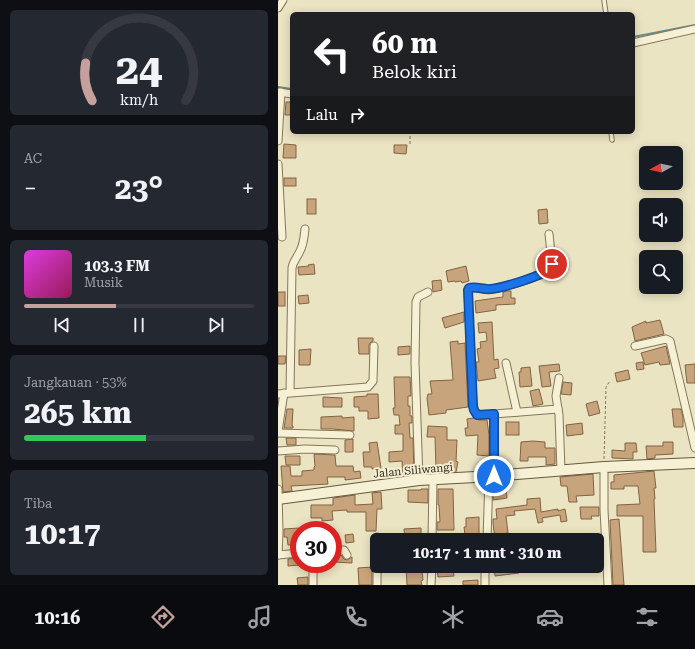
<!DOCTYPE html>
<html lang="id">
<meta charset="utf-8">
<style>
:root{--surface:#171b24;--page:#242831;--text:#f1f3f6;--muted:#9ea1a6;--line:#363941;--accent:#c5a09c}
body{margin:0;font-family:"Roboto Serif",serif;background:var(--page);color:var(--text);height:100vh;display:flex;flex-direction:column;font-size:15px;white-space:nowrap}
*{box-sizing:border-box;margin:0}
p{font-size:13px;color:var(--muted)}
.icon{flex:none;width:22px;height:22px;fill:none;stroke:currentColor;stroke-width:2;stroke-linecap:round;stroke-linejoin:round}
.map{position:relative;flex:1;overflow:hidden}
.panel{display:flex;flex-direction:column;gap:10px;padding:10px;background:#0d0f14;width:278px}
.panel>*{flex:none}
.top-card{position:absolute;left:12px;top:12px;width:345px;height:122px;border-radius:6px;box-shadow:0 2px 10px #0003;background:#202124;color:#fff;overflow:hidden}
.needle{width:26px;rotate:262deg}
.buttons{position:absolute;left:361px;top:146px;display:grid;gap:8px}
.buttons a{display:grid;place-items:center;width:44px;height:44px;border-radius:6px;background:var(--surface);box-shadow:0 2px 10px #0003;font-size:20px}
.speed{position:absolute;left:12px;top:521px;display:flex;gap:8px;font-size:20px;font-weight:700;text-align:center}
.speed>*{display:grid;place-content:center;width:52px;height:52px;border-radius:50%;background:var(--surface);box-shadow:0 2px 10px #0003;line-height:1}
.speed .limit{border:6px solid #d22;background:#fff;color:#111}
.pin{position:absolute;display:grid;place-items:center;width:34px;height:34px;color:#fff;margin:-17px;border:2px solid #fff;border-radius:50%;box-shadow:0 1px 4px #0007}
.me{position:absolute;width:44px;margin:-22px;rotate:0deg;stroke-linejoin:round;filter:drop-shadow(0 0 3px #0008)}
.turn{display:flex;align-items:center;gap:14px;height:84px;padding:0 16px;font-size:18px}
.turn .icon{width:52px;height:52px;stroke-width:2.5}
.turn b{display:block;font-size:28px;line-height:34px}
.then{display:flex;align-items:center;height:38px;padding:0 16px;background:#0003;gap:8px;font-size:15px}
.big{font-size:30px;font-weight:700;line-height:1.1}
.panel .card{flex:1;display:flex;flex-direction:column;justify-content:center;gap:6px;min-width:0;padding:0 14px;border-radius:6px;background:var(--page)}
.panel .dial{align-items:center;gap:0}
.dial svg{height:104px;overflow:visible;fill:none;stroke:var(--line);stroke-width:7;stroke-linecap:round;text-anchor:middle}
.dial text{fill:var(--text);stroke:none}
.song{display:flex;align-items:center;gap:12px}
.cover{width:48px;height:48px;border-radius:6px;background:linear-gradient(135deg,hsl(300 70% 55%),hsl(330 70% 35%))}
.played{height:4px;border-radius:2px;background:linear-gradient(90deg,var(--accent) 40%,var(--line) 40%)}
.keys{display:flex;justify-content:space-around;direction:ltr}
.heat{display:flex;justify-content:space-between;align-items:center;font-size:22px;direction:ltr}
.charge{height:6px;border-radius:3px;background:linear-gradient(90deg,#34c759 53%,var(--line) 0)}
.trip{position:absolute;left:92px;top:533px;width:234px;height:40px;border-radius:6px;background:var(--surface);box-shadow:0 2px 10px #0003;font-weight:700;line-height:40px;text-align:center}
.dock{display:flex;height:64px;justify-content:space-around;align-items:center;background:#090b0e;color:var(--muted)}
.dock .icon{width:28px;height:28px}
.dock .active{color:var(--accent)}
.dock b{font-size:18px;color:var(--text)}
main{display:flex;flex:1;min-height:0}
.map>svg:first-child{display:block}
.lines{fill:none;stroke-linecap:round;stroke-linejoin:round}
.stream{stroke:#6c8b88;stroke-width:2}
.building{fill:#c7a47b;stroke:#826342}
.lane-casing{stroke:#84765b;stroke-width:5.5}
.street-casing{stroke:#84765b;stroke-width:9}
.secondary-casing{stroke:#66573e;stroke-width:12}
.path{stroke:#84765b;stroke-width:1;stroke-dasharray:3 2;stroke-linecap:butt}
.lane{stroke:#f6f1d5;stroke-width:3.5}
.street{stroke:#f6f1d5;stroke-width:7}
.secondary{stroke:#f6f1d5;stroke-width:10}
.route-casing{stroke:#114b97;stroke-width:10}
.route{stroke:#1a73e8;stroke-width:7}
.labels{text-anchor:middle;stroke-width:4;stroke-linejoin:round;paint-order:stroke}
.street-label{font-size:11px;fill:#352c1e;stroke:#f3eed2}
</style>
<main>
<section class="panel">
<div class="card dial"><svg viewBox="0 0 100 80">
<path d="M14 69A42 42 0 1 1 86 69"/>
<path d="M14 69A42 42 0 0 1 9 40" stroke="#c5a09c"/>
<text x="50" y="56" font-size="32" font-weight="700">24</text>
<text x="50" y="72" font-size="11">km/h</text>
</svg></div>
<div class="card"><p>AC</p>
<div class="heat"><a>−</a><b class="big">23°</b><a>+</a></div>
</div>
<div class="card">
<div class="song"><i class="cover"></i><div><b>103.3 FM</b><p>Musik</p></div></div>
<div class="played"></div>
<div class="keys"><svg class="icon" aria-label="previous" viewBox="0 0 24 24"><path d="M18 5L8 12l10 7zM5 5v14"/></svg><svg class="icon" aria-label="pause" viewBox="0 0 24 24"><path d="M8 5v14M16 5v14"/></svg><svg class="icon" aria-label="next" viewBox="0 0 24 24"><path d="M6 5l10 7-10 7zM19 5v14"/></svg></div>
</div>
<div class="card"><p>Jangkauan · 53%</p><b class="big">265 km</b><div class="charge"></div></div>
<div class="card"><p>Tiba</p><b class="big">10:17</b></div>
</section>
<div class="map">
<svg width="417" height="585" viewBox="0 0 417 585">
<rect width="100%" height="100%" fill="#ebe4c3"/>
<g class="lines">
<g class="stream">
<polyline points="355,37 417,25"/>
<polyline points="0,87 14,89"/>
</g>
</g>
<g class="building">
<polygon points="8,102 14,102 14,115 7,115"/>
<polygon points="6,144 18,145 18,158 5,158"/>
<polygon points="116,145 129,145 128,154 116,153"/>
<rect x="6" y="178" width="12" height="8"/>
<rect x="29" y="199" width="9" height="15"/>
<polygon points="269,209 270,223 261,224 260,210"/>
<polygon points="36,264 37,274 21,275 20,267 31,266 30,265"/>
<polygon points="188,266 191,281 184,283 183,281 177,282 177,281 170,282 168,271"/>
<polygon points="163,280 164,290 155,292 154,281"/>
<polygon points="229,291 233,291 233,298 237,298 237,304 218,305 218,310 198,313 197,301 225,297 225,292"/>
<rect x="0" y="292" width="7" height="14"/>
<polygon points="30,295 31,303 21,304 20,296"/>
<polygon points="186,312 186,322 167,328 164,318"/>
<polygon points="382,320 386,334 357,341 354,327 368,321 368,323"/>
<polygon points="214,322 216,360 220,359 221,368 216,369 218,378 200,381 198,362 201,362 199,349 203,348 202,342 209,341 208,332 201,333 200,323"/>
<polygon points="80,338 95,338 95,341 92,343 91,345 91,354 81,354"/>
<polygon points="180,341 180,344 187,343 190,407 168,410 168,413 151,415 149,398 150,394 154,394 152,381 175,380 172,342"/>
<polygon points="132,346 132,354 120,355 120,347"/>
<polygon points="388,346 392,364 382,365 381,362 367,365 363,353"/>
<polygon points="33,349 32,365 21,365 21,350"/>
<polygon points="0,356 8,356 7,364 0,364"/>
<polygon points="365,362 366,369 359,370 358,363"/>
<polygon points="281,364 282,371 271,372 273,386 264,387 261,366"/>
<polygon points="417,364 417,383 409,383 407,365"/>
<polygon points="252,367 254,386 242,387 241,372 243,372 243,368"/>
<polygon points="350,370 352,379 339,382 337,373"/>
<polygon points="116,377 132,377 133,396 130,396 130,406 132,406 132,416 134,416 134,423 131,423 132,438 135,438 136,474 125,476 124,461 111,462 111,452 125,451 125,434 117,434 117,425 122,425 121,415 116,415 115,408 117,408"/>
<polygon points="285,382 294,383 293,395 283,394"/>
<polygon points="261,389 265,404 255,406 252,391"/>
<polygon points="89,394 100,394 101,418 90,419 90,411 81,411 81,407 76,407 76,397 89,396"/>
<polygon points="45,397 64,398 64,407 45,407"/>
<polygon points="319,401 322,413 311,416 308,404"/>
<polygon points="9,409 15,409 14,426 15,426 15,428 6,428"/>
<polygon points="394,409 403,409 405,417 405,427 396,427"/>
<polygon points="64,416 64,418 76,417 76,431 55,429 43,429 43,417"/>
<polygon points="196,418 201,420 209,420 211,435 211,456 199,455 200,435 188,436 187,428 190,428 189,419"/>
<rect x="228" y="422" width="13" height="13"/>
<polygon points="304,423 305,434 289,436 288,425"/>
<polygon points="150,426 169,427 169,440 179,440 178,461 180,462 178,472 168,472 169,468 158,468 157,437 149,437"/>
<polygon points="8,438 18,438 18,445 9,445"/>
<polygon points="75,439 75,452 67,452 67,440"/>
<polygon points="255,441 267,442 267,448 277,448 277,464 268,465 268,457 250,457 250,461 242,461 243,442"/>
<polygon points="99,442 103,468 94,469 94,467 86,467 85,452 92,452 91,443"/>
<polygon points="385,442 395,442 395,454 377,455 377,458 369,459 368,446 385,446"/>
<polygon points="347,443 358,443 359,452 355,452 355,459 334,458 334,450 347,451"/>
<polygon points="36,454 57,455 58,466 75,466 76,472 82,471 83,478 67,480 67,477 49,477 50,484 13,486 14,491 5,492 3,466 12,466 13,476 24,476 24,471 36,470 36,467 37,466"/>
<polygon points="7,456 22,456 22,465 8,465"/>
<polygon points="376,471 378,488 376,488 377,499 376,499 378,552 365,552 365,516 339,516 339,505 362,504 360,486 346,486 346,489 333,489 333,482 336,482 336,475"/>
<polygon points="315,474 316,495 298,496 299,502 291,502 289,486 283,486 282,477"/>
<polygon points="231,481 231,488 228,488 229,498 215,500 216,483"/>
<polygon points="143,489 150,489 150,503 130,502 130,490 143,490"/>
<polygon points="160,489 175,489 176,530 159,530 159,522 162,522 161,505 160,505"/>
<polygon points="103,492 104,509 99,509 98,531 88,531 88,512 69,512 69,510 54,511 55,520 44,521 44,518 33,518 33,505 55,505 55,498 77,495 77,505 95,504 94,493"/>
<polygon points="262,498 263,512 280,509 280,511 287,509 289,521 283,522 282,515 264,518 265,522 260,523 257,509 236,511 237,515 228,516 230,533 224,534 225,540 217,540 215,523 215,519 219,519 218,509 249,505 249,499"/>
<polygon points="302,507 321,507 321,516 313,516 314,519 303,519"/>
<polygon points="201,517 201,534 187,535 186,527 188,527 188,518"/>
<polygon points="341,519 346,585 335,585 332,520"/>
<polygon points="21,528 21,544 10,545 9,537 6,537 6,529"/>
<polygon points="143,528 143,540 127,539 126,529"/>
<polygon points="75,534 76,542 68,543 67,535"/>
<polygon points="55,555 63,555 66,559 69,560 74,557 74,563 55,562"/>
<polygon points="21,558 21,565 10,566 10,559"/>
<polygon points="128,566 140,566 140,571 144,570 145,580 143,581 144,585 129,585"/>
<polygon points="216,566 240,566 241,573 217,576"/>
<polygon points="94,567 94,585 81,585 80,568"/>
<polygon points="175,567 176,576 160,577 159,568"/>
<polygon points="30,577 30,585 20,585 19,578"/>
<polygon points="200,580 200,585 185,585 185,581"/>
</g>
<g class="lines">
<defs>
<g id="lane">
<polyline points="326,0 328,14"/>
<polyline points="333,132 334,140"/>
</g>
<g id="street">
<polyline points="0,8 5,0"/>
<polyline points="355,43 417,29"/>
<polyline points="0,92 14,94"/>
<polyline points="0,141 3,92"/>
<polyline points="0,164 4,237"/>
<path d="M271,234l3,29 -2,6c-11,8 -46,19 -60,20 -6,1 -12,-2 -18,-1l-4,2 5,115c1,6 2,10 8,10l77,-6"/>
<polyline points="357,346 388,339 392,341 417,448"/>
<polyline points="228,363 239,412"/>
<polyline points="281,378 278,396 281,415 283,470"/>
<path d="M12,392l2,-124c1,-7 5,-10 8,-17 4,-7 4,-15 5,-22"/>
<polyline points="0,394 90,387 95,381 96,346"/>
<polyline points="0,431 6,393"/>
<polyline points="0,433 72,435"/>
<polyline points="0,451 27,449 57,450"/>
<polyline points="326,467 326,510 330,585"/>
<polyline points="216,476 216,414"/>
<polyline points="141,480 137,363 138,302 140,297 150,292"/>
<polyline points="0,489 1,533 0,555"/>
<polyline points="99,537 99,540"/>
<polyline points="154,540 155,480"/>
<polyline points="209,540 211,476"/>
<polyline points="55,550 66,550 69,555"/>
<polyline points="0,555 21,553"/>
<polyline points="35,564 35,585"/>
<polyline points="99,566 99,585"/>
<polyline points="153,585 154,566"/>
<polyline points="207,585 207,566"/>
</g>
<polyline id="secondary" points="0,499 141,480 216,476 326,467 417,463"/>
</defs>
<use href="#lane" class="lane-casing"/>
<use href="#street" class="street-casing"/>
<use href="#secondary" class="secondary-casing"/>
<g class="path">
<polyline points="132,144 132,132"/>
<polyline points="326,459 328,387 332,381"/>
</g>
<use href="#lane" class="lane"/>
<use href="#street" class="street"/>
<use href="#secondary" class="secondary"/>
</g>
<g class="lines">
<defs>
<path id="route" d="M216,476v-62l-17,1 -3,-5 -1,-4 -5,-116 1,-2c8,-2 14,2 22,1 11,-1 55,-14 61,-22v-3"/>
</defs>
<use href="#route" class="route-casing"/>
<use href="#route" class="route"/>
</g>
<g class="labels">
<g class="street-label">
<text transform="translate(135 470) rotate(-5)" y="4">Jalan Siliwangi</text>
</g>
</g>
</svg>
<div class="buttons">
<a><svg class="needle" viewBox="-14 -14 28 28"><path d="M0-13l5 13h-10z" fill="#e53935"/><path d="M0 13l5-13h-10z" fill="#9ea1a6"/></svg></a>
<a><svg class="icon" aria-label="sound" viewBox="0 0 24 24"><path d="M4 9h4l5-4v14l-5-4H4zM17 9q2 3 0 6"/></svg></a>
<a><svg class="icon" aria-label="search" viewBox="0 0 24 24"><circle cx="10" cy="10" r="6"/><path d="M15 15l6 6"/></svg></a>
</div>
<div class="speed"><div class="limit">30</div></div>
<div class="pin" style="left:274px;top:264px;background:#d93025"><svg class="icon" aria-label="arrive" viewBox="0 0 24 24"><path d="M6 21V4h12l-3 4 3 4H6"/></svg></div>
<svg class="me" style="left:216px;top:476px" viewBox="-20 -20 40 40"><circle r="17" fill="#1a73e8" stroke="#fff" stroke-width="3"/><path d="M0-11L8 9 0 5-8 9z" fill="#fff"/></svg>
<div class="trip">10:17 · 1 mnt · 310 m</div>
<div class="top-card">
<div class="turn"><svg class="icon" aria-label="left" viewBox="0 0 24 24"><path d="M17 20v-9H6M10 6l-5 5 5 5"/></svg><div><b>60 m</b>Belok kiri</div></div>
<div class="then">Lalu<svg class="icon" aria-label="right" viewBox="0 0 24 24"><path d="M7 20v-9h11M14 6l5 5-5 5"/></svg></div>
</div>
</div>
</main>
<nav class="dock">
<b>10:16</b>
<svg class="icon active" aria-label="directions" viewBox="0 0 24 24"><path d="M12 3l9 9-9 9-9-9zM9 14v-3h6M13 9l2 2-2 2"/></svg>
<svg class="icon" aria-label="music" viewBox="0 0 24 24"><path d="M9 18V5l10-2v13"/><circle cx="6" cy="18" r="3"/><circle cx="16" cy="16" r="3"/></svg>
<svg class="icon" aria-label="phone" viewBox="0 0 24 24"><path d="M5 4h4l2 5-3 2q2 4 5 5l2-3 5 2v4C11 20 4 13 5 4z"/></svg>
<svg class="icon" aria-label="climate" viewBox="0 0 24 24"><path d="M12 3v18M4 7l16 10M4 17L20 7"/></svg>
<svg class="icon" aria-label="car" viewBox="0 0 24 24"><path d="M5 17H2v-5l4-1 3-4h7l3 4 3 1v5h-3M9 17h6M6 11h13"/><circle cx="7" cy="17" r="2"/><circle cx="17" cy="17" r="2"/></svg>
<svg class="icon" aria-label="filters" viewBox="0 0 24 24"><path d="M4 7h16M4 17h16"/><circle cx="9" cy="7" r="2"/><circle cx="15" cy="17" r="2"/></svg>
</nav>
